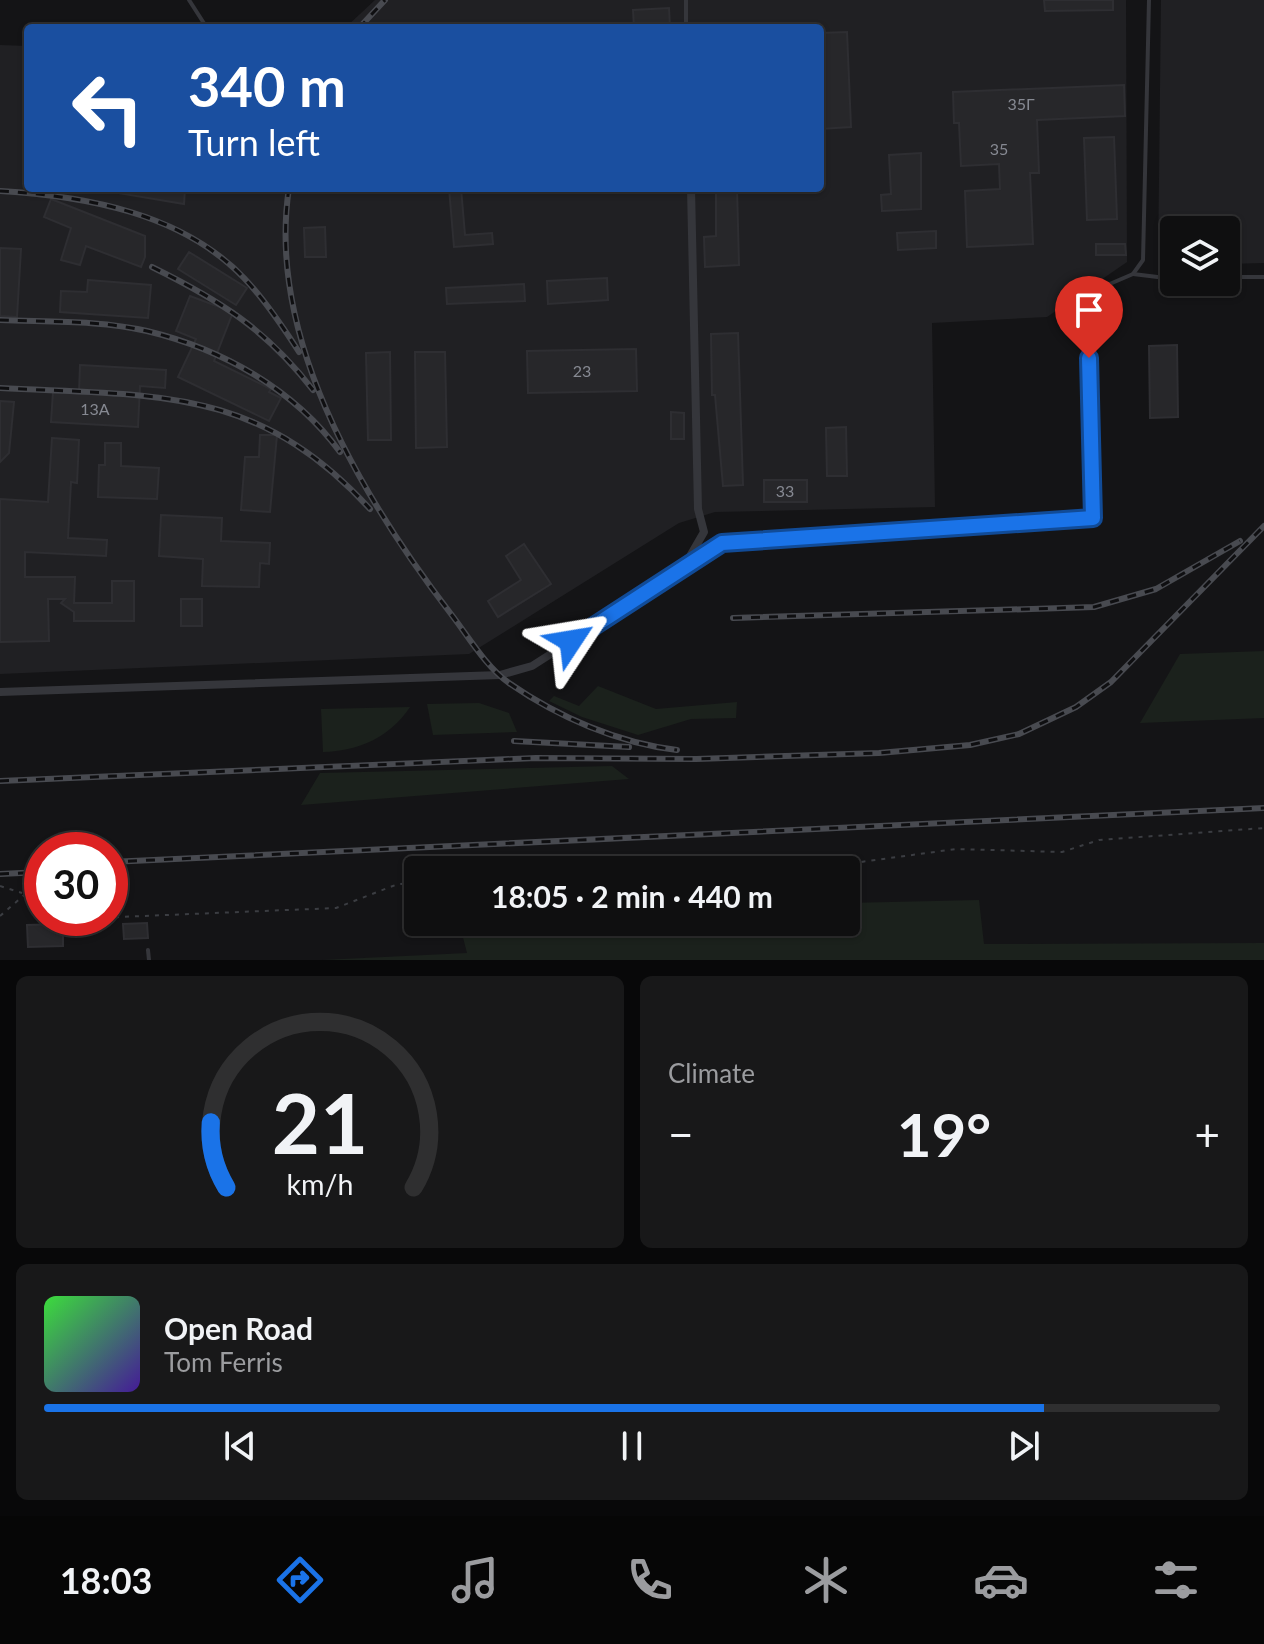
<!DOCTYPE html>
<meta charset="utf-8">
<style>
:root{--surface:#0f0f10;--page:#181819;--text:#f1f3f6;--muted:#9b9c9f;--line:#2f2f30;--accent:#1a73e8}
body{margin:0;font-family:Lato,sans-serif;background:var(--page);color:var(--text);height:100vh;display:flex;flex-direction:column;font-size:30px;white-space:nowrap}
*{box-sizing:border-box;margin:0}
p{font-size:26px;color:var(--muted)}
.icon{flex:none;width:44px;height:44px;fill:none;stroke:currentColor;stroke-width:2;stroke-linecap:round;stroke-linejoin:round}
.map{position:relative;height:960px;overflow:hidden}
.sheet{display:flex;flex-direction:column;gap:16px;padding:16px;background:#080809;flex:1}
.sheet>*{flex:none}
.banner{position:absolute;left:24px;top:24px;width:800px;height:168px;border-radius:8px;box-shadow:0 2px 6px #0004,0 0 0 2px var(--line);background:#1a4fa0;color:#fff;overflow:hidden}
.controls{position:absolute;left:1160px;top:216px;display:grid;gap:16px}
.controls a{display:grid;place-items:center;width:80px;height:80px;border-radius:8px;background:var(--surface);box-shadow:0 2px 6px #0004,0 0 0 2px var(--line);font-size:40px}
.speed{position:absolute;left:24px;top:832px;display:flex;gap:16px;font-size:40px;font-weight:700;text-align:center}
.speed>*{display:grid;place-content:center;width:104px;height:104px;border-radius:50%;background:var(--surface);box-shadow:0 2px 6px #0004,0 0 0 2px var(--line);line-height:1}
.speed .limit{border:12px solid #d22;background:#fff;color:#111}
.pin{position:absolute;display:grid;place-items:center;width:68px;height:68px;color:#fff;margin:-82px -34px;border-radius:50% 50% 50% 0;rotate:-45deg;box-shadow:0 0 8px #0007}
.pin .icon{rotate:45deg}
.me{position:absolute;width:88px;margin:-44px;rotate:57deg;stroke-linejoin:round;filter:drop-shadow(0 0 6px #0008)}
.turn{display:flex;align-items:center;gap:28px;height:168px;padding:0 32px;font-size:36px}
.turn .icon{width:104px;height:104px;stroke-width:2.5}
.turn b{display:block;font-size:56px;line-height:68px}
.big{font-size:60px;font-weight:700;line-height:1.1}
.sheet .card{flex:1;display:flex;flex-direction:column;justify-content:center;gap:12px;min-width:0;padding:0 28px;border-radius:12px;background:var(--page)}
.sheet .dial{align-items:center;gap:0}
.dial svg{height:208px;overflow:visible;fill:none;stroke:var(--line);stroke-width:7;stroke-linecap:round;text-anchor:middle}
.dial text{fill:var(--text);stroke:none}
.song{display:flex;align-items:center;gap:24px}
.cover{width:96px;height:96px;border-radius:12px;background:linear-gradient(135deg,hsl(120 70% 55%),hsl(260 70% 35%))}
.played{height:8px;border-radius:4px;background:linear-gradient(90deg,var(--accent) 85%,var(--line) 85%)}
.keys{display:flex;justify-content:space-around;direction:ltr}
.heat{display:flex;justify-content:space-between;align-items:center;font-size:44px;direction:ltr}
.sheet .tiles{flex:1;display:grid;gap:16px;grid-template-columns:1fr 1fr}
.card:last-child{grid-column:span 2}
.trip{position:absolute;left:404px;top:856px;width:456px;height:80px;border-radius:8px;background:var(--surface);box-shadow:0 2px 6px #0004,0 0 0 2px var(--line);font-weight:700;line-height:80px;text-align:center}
.tab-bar{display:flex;height:128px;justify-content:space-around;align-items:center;background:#060606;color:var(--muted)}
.tab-bar .icon{width:56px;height:56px}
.tab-bar .selected{color:var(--accent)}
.tab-bar b{font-size:36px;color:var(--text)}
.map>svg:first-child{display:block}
.built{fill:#202023}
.green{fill:#1b211c}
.building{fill:#27272a;stroke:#2e2e32;stroke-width:2}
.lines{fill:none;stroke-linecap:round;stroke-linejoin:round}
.path{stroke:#3b3d42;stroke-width:2;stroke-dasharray:4 6;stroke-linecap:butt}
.service{stroke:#35363b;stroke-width:4}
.minor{stroke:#35363b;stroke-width:8}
.rail-casing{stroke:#484a50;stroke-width:6}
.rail{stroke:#0f0f11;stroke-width:3;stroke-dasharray:9;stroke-linecap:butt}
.route-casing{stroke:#114b97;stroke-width:20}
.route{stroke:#1a73e8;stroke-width:14}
.labels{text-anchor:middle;stroke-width:8;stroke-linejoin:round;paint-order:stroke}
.number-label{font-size:16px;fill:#868992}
</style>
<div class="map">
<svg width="1264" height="960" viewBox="0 0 1264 960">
<rect width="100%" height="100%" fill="#141416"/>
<g class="built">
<polygon points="375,0 1126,0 1127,262 1047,317 932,323 935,507 715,512 679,523 469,654 0,674 0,45 28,46 28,188 820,188 820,28 345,28"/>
<polygon points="1161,0 1264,0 1264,263 1226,264 1226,230 1174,230 1174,265 1158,266"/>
</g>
<g class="green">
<polygon points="1264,651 1264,718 1140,723 1180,654"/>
<polygon points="598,686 656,709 737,702 736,718 691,719 638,735 582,717 549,701 554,696 579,706"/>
<polygon points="479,703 509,713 517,732 433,735 427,704"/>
<path d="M410,707c-20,30 -51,44 -87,45l-2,-43z"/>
<polygon points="612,766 629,779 301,805 320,773"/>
<polygon points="979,900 984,944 1264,943 1264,960 322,960 467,953 459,922 846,922 846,903"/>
</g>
<g class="building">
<polygon points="1044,0 1113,0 1113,10 1045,11"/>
<polygon points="669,8 670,28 634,28 633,10"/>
<polygon points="847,32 851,127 820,129 820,33"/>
<polygon points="1124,85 1125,116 1037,120 1039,173 1030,173 1033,244 967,247 965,191 1000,189 999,164 961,166 959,123 954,123 953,92"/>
<polygon points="1114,137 1117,219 1087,220 1084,138"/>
<polygon points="921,153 921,209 882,211 881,195 891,194 889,155"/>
<polygon points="119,188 185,188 184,204 118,193"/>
<polygon points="449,188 461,188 465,235 492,233 493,244 454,247"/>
<polygon points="716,188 737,188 739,265 705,267 704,237 716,236"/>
<polygon points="51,199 145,236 145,257 141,267 86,246 80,265 61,260 71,228 44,217"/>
<polygon points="325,227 326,257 305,257 304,228"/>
<polygon points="936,231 936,248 898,250 897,233"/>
<polygon points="1096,244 1125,244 1126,255 1096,255"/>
<polygon points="0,248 21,249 17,317 0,316"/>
<polygon points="189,252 247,288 236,305 178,269"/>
<polygon points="607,278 608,300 548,304 547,281"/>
<polygon points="88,280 151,285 148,318 60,312 61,291 87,292"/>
<polygon points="524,284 525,301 447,304 446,288"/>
<polygon points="190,296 233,312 214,361 271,389 269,392 281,398 269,421 178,377 196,339 176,331"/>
<polygon points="738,333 743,485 723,486 715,395 712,395 711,334"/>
<polygon points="1177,345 1178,417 1150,418 1149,346"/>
<polygon points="636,349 637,391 528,393 527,351"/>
<polygon points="390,352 391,440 368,440 366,353"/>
<polygon points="415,352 445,352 447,447 416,448"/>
<polygon points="80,365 166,370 165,388 140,386 138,427 51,422 53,392 79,393"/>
<polygon points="0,401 14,402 9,453 0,462"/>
<polygon points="671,412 684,413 684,439 671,439"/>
<polygon points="846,427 847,476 827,476 826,428"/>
<polygon points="260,435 277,435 270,512 241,510 245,457 259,457"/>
<polygon points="52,438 79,440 77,483 71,482 68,538 107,540 106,556 25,552 25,577 75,577 74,603 112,603 112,581 134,581 134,621 74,621 74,612 61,603 65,599 48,599 49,641 0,642 0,499 48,502"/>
<polygon points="105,443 121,443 121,466 159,468 157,499 98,497 99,465 105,465"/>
<rect x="764" y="480" width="43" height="22"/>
<polygon points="161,515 222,518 221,541 270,543 269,564 260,563 259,587 202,586 203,559 159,556"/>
<polygon points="524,544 551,584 498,617 488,601 521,580 506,556"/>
<rect x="181" y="599" width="21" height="27"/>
<polygon points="147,923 148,938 124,939 123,924"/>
<polygon points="63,924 63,946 28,947 27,925"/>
</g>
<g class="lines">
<g class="path">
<polyline points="802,870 956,849 1062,852 1099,840 1264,828"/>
<polyline points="0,886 22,893"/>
<polyline points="0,916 30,890 42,891"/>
<polyline points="95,918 336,908 398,884 418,883"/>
</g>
<g class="service">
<polyline points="189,0 207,28"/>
<polyline points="686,0 686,28"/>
<polyline points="1133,274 1174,279"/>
<polyline points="1226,277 1264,277"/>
<polyline points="687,567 722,543 1093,518 1089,358 1094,302 1105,286 1133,274 1143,260 1149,0"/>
<polyline points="148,950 149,960"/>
</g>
<polyline class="minor" points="0,692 500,675 532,666 682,570 704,532 698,509 691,188"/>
<defs>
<g id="rail">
<polyline points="359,28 385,0"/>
<path d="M289,188c-23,150 74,311 162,426 17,22 35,53 58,69 49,34 109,60 168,67"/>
<path d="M0,191c85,5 182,22 244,87 21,22 39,49 55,74"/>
<path d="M152,267c67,33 114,62 161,123"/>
<path d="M0,320c47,2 100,0 147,11 75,18 147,58 193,121"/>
<path d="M0,388c154,8 257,-3 370,121"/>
<polyline points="733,618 1094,607 1156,589 1240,541"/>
<polyline points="514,741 629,747"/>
<polyline points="0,781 536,758 696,759 879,753 970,745 1019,734 1076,707 1111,682 1264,526"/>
<polyline points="110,862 1264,808"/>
<polyline points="0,874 42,872"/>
</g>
</defs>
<use href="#rail" class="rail-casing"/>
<use href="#rail" class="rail"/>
</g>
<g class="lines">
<defs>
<polyline id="route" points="571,641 722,543 1093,518 1089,358"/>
</defs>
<use href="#route" class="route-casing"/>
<use href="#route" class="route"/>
</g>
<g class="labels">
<g class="number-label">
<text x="1021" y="110">35Г</text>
<text x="999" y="155">35</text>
<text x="582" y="377">23</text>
<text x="95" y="415">13А</text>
<text x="785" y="497">33</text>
</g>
</g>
</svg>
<div class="controls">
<a><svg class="icon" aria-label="layers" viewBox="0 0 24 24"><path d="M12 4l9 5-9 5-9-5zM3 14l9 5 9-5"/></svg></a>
</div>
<div class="speed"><div class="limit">30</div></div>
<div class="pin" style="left:1089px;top:358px;background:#d93025"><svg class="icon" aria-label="arrive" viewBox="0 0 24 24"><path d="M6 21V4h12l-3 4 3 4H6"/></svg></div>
<svg class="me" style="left:571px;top:641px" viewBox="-20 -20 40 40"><path d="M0-17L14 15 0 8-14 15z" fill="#1a73e8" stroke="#fff" stroke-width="4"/></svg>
<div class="trip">18:05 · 2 min · 440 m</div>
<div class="banner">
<div class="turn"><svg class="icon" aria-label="left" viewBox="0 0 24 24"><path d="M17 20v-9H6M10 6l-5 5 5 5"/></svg><div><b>340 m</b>Turn left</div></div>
</div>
</div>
<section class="sheet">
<div class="tiles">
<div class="card dial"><svg viewBox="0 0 100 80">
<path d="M14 69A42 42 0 1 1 86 69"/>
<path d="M14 69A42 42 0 0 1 8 44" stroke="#1a73e8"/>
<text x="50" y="56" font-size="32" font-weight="700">21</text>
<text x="50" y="72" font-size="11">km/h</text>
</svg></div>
<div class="card"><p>Climate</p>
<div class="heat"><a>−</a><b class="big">19°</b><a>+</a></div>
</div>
<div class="card">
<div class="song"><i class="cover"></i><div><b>Open Road</b><p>Tom Ferris</p></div></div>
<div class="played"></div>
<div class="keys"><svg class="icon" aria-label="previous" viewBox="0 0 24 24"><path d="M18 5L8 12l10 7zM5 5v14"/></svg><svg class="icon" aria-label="pause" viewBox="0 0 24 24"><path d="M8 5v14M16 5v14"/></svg><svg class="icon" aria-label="next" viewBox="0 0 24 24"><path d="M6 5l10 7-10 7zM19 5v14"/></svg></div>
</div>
</div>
</section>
<nav class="tab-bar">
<b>18:03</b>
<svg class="icon selected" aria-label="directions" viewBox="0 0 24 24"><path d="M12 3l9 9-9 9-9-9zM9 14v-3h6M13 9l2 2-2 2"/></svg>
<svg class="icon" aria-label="music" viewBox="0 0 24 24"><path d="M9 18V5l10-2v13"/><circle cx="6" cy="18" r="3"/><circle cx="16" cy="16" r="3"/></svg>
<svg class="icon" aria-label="phone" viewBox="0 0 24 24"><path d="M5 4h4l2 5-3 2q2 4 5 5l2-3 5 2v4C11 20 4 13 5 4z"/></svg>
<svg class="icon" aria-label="climate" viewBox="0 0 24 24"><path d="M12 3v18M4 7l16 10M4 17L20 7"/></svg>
<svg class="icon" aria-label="car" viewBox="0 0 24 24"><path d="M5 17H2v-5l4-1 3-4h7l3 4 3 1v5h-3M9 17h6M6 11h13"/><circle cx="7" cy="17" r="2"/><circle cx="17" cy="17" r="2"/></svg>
<svg class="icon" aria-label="filters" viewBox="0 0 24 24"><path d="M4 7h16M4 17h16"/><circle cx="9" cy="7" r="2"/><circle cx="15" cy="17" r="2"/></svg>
</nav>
